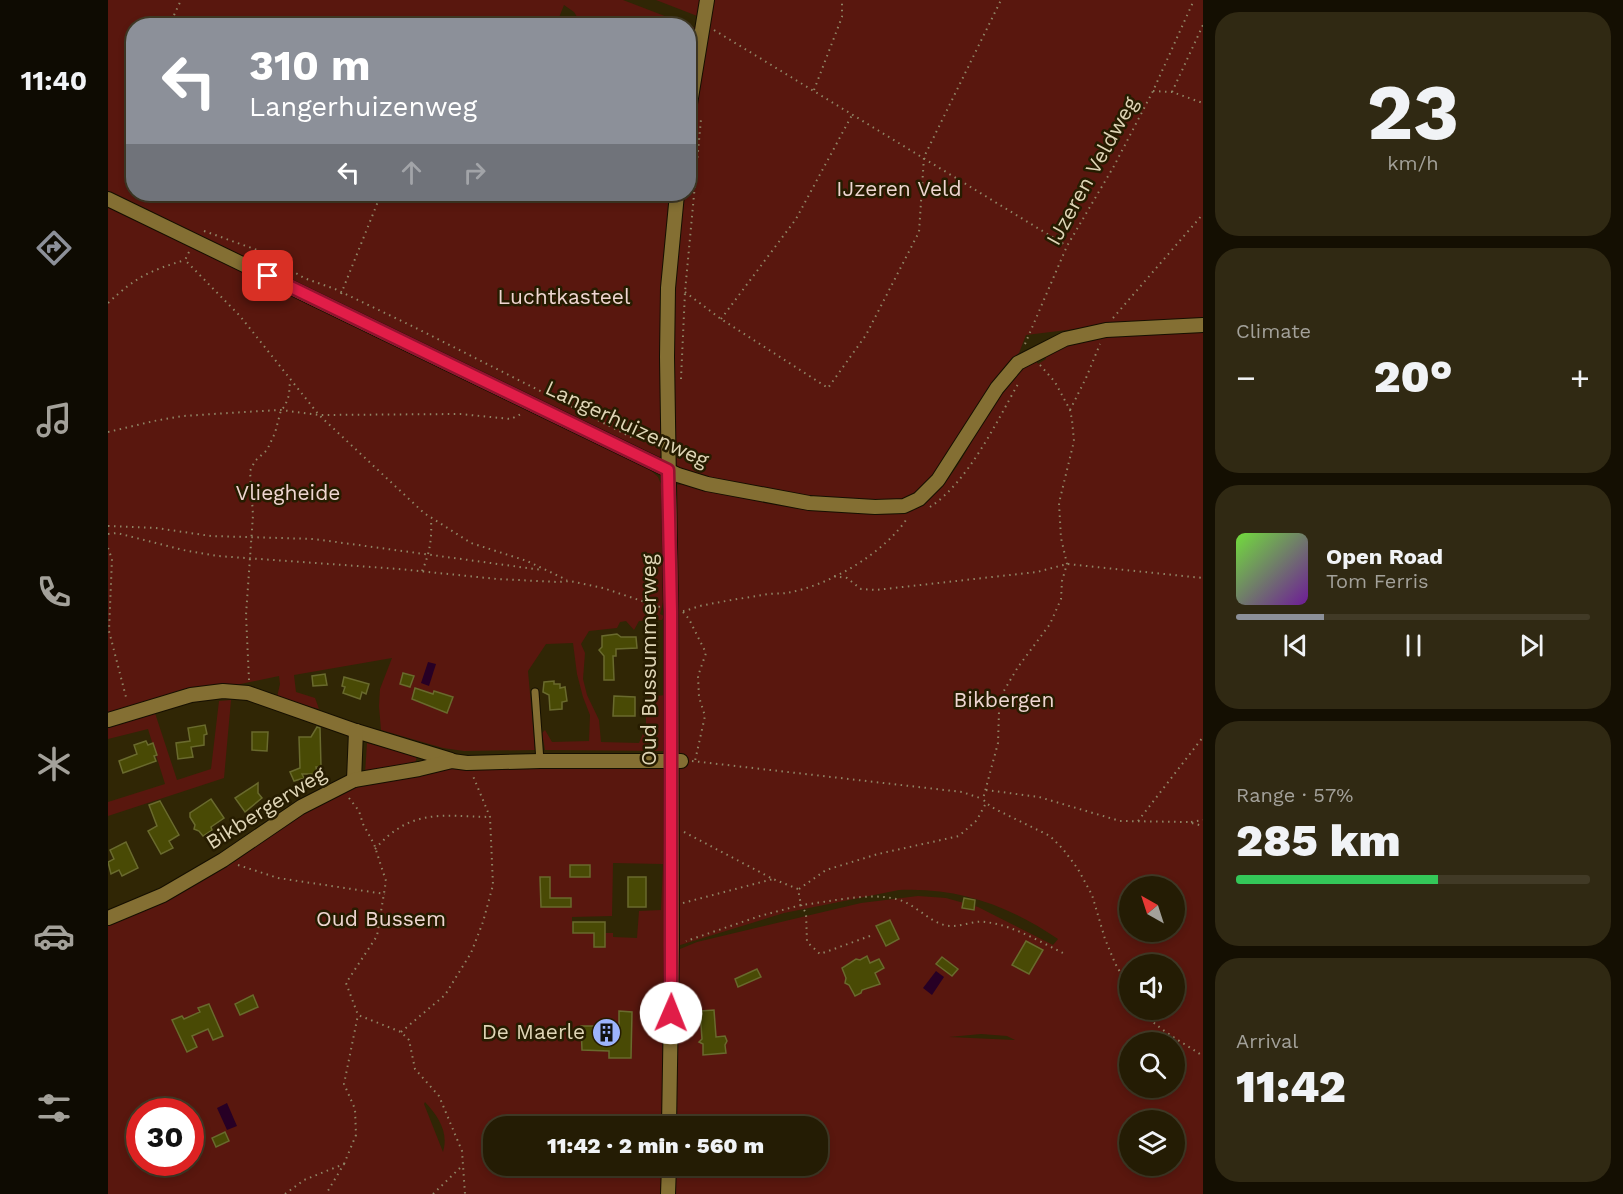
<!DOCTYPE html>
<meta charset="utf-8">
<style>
:root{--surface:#241c04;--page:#302913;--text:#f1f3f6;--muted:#a3a19a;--line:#413a26;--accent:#8c9099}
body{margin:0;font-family:"Work Sans",sans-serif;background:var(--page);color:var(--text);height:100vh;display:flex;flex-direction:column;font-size:22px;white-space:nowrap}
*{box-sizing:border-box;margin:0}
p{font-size:20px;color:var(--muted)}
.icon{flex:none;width:33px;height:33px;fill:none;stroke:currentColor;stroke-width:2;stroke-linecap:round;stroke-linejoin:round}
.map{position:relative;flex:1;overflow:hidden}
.side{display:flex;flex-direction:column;gap:12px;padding:12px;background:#140f02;width:420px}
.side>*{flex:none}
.banner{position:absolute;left:18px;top:18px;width:570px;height:183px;border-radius:24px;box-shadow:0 3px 9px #0003,0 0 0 2px var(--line);background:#8c9099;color:#fff;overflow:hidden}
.needle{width:39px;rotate:321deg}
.controls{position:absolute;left:1011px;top:876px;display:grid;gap:12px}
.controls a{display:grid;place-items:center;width:66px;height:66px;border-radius:50%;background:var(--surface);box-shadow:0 3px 9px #0003,0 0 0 2px var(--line);font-size:30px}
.speed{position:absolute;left:18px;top:1098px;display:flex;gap:12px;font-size:30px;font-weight:700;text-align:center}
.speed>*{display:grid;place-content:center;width:78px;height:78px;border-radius:50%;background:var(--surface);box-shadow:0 3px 9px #0003,0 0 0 2px var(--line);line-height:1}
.speed .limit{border:9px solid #d22;background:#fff;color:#111}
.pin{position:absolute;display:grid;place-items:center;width:51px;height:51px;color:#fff;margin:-26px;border-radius:12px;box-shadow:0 3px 9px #0006}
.me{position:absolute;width:66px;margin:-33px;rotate:1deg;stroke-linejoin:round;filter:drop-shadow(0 0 4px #0008)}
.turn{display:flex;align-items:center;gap:21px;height:126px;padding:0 24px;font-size:27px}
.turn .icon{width:78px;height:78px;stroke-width:2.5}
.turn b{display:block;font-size:42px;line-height:51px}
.lanes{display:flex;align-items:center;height:57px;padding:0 24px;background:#0003;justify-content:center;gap:30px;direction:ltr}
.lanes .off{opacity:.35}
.big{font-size:45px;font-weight:800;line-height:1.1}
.side .widget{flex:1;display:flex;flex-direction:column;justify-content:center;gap:9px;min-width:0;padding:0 21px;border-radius:24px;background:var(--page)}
.side .dial{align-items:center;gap:0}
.dial b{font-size:78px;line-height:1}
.song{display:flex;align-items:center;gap:18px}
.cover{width:72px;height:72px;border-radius:9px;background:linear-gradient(135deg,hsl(100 70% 55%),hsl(280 70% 35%))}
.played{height:6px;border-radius:3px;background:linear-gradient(90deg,var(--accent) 25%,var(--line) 25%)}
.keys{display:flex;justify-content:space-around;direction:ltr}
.heat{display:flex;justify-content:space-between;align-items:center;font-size:33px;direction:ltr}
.charge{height:9px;border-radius:4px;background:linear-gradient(90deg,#34c759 57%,var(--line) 0)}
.trip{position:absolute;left:375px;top:1116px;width:345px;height:60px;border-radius:24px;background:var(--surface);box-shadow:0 3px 9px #0003,0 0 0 2px var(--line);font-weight:800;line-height:60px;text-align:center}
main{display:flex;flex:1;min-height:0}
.tabs{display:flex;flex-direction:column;width:108px;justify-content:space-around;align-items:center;background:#0e0b02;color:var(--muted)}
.tabs .icon{width:42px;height:42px}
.tabs .selected{color:var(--accent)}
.tabs b{font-size:27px;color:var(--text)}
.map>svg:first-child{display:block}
.green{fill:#59170e;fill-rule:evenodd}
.water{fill:#270025}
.building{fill:#494a05;stroke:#696a2d;stroke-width:1.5}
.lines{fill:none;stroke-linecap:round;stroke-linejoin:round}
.service-casing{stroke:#150f01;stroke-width:9}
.minor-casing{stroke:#150f01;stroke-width:16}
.path{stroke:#8f8565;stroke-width:2;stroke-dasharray:1.5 4.5;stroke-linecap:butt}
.service{stroke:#846f33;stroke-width:7}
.minor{stroke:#846f33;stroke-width:14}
.route-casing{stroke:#92132f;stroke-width:15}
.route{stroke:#e11d48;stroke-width:10}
.labels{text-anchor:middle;stroke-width:5;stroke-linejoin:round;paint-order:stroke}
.street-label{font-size:21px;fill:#dfd5b6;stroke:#261c00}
.park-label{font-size:21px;fill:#efd6d1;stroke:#261c00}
.poi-label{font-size:21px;fill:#dfd5b6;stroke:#261c00;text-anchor:end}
</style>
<main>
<nav class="tabs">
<b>11:40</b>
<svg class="icon selected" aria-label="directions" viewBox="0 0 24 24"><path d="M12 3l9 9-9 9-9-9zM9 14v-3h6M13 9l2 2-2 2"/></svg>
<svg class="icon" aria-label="music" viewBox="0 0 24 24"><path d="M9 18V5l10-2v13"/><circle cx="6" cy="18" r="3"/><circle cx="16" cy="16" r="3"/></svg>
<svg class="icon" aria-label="phone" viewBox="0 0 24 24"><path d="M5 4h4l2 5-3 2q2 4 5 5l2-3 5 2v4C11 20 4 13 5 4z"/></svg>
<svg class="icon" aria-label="climate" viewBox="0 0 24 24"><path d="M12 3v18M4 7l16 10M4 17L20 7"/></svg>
<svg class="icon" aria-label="car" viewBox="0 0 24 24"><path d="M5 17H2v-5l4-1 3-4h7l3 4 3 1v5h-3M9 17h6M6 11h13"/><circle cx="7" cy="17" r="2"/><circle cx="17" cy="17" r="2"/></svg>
<svg class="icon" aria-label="filters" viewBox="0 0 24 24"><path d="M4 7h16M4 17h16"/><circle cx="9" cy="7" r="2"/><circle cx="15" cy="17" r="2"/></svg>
</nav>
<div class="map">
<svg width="1095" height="1194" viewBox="0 0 1095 1194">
<rect width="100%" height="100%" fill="#302605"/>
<g class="green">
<polygon points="0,0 515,0 588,28 581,89 580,26 526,25 510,19 505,20 502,25 474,25 466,12 456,5 450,20 453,26 26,26 26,194 567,194 555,454 550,458 0,195"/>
<polygon points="548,0 599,0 597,19"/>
<polygon points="605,0 1095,0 1095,320 992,326 918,335 911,353 883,388 826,477 800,499 733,499 648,493 568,469 563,422 564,287 572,194 580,194 581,139"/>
<polygon points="0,207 538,466 550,477 555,489 555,602 552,614 556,616 554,620 531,621 526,630 518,621 512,622 509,628 481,631 473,644 477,653 475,679 479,695 491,720 493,742 531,743 538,726 538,697 558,695 555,751 437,750 434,733 437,730 444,742 481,741 482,715 475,697 469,674 465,643 438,644 420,671 427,750 356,751 335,748 273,730 271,706 272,689 284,658 186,675 188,692 207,698 211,709 169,697 172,684 171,676 109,689 0,715"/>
<path d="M1095,333v861h-534l3,-28h146v-40h-142l1,-173 3,-4 17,-7 164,-39 57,-7 28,2 32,9 75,38 5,-6c-49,-33 -99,-52 -159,-49l-115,23 -120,37 1,176h-171v40h170v28h-556v-273l39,-12 17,-9 119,-76 76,-40 76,-11 19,-6 4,3c69,-7 137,-5 206,-2l1,41 10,-324 10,-1 221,26c9,-5 21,-9 28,-16 42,-39 51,-104 101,-135l3,5 8,-5 -2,-4 6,-6 56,-14zM505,863l50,1 -2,46 -22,1 -2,27 -24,-1v-4h-41v-16l40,-1zM1022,886h44v46h-44zM1022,964h44v46h-44zM873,1034l26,2 8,4 -66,-3zM1022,1042h44v46h-44zM317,1102c13,14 24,30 18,50l-19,-48zM32,1112h50v50h-50zM1022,1120h44v46h-44z"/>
<polygon points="123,700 116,778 0,816 0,802 57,784 40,729 0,739 0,725 46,710 69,780 103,769 111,701"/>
<polygon points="259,743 309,756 307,764 257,774"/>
</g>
<g class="water">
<polygon points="320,662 328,664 321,686 313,683"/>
<polygon points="828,971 836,977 824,995 815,988"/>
<polygon points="119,1103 129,1126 119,1130 109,1108"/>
</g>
<g class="building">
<polygon points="509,634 513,637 528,637 529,648 508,649 508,656 505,656 506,680 496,680 496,656 491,650 494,647 494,636"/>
<polygon points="295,673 306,676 302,687 292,684"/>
<polygon points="217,674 219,685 205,686 204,676"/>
<polygon points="236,677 261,684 258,694 254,692 252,699 235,693 237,687 234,686"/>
<polygon points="446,681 446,684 452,684 452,688 457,687 459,701 454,702 454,709 442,710 441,695 435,692 436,682"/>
<polygon points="307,688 325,694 326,691 345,697 339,713 304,699"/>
<polygon points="506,696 527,697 527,716 505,716"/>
<polygon points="97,725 99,734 96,735 96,745 83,747 85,757 70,759 68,743 82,741 80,728"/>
<polygon points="209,727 212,728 213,767 208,767 209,774 194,774 196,778 186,781 182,772 192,768 191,737 203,737"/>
<polygon points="144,732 160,732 159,751 144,750"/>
<polygon points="38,741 40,745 45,743 49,755 46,756 48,761 15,773 11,761 29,754 26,745"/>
<polygon points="150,783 150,793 154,798 137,812 127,798"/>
<polygon points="103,799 116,818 103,827 104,830 95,836 91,831 86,829 87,825 82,817 82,813"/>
<polygon points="52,801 71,835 61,841 65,848 53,854 40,831 49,826 41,805"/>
<polygon points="18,842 30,868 14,876 11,870 3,874 0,862 6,859 2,850"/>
<rect x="462" y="865" width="20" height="12"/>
<polygon points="432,877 442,877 442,898 463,898 463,907 433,907"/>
<rect x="520" y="877" width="18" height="30"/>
<polygon points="856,898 867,900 866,910 854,908"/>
<polygon points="782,920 791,939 778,946 768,926"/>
<polygon points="465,922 497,922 497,947 486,947 486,933 465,933"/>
<polygon points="918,941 935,950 921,974 904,965"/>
<polygon points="759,956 762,963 771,959 776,968 767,973 772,984 754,990 753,993 747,996 741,985 737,983 738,978 734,968 748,959 752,960"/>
<polygon points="834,957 850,969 844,976 828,964"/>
<polygon points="649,969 653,977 630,987 627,979"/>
<polygon points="145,995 150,1007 132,1015 127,1004"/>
<polygon points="101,1004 115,1036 105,1040 100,1029 84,1036 89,1047 79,1052 64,1020 74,1016 76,1019 92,1012 90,1008"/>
<polygon points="606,1010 608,1037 617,1036 619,1041 617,1045 618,1053 595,1055 595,1044 591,1042 594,1039 592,1011"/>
<polygon points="511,1011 524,1012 523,1058 501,1058 501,1051 474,1050 473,1026 511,1026"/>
<polygon points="117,1132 121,1141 108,1147 104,1138"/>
</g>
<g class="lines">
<defs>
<polyline id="service" points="427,692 432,761"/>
<g id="minor">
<polyline points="580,116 599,0"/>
<polyline points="0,199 570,475 599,484 701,503 767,507 796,506 811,499 830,480 889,388 910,363 957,339 998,330 1095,325"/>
<polyline points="0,720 83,695 115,691 140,693 248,731 343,760"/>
<polyline points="246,780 248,731"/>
<polyline points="0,918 55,895 115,860 193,807 246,780 311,769 344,761 359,763 432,761 573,761"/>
<polyline points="561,1126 564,945 563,611 559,357 560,288 569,194"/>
<polyline points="560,1194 561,1166"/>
</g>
</defs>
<use href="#service" class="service-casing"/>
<use href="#minor" class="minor-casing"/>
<g class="path">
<polyline points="61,26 73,0"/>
<polyline points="606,30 959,246"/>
<polyline points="706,90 734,17 734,0"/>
<polyline points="1045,91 1064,92 1095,103"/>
<polyline points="1064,92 1095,25"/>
<polyline points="96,231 152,251 196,278 227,289 306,327 527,439"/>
<polyline points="81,252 77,260 132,316 211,415 316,513 363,543 419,561 459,580"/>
<polyline points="577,292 613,319 720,388 758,335 811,232 816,157 893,0"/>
<polyline points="233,294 273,194"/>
<path d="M0,303c28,-26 41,-32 77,-43"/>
<polyline points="1005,318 1095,214"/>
<polyline points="613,319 688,219 744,115"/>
<polyline points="917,344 959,246 1006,166 1045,91 1086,0"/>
<polyline points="932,365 947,382 962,410 964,420 966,441 951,503 953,538 959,564 954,581 953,599 942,624 910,667 894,694 891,711 890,743 875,799 878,803 887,809 942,836 955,849 970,869 984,895 997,939 1007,963 1022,990"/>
<polyline points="573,379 577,292 593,119"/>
<polyline points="962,410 978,378 992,344"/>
<polyline points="0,432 46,421 75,416 136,412 173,410 211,415 352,414 403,419 413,414"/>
<path d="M822,507c38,-25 66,-84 88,-123"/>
<polyline points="0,526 48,528 103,536 206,539 434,570"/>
<polyline points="0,534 9,533 75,550 110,556 291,569 389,579 450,582 462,581 495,588 552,607"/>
<polyline points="0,548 4,559 1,631 19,701"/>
<path d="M314,571c8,-18 10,-33 9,-52"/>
<polyline points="726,576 739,578 753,589 768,590 929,572 959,564 1095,578"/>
<path d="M575,611c7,-1 14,-5 22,-6 19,-4 39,-7 58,-10 8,-2 16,-1 23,-2 43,-7 99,-40 122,-76"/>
<polyline points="575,612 581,619 598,653 590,676 591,697 597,716 587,761"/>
<polyline points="141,680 138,615 145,515 142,471 147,461 159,450 167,433 173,410 177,406 181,395 182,380"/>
<polyline points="584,761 854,792 875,799"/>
<polyline points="878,790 931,797 1012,821 1080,822 1095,826"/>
<polyline points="241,798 251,811 255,824 266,844 278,881 269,936 238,983 250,1015 293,1032 301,1040 307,1069 331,1096 354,1151 357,1194"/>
<polyline points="1030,821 1095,737"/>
<polyline points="1083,822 1095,820"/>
<polyline points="576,832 665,879 690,889 693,905 652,916 578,941"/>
<path d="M267,849c36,-41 67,-33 115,-32"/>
<polyline points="130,865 170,878 277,894"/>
<polyline points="691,889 718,870 770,854 851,836 869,820 878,803"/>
<polyline points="575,903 665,879"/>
<path d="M762,936l-50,18 -13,-12 -1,-29 -5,-8c28,-3 68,-13 95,-6 18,4 31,21 48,26 14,4 28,-5 41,-3 28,3 55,20 80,32"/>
<path d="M1033,1010c16,19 41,32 62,46"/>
<polyline points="293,1032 337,995 363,953 375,922 385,885 382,817 365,776"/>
<polyline points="236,1164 248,1135 247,1109 236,1084 250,1015"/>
<polyline points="177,1194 196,1180 236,1164 218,1194"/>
<polyline points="325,1194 355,1165"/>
</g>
<use href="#service" class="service"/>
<use href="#minor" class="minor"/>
</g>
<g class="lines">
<defs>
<polyline id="route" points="160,276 560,470 563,611 563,1013"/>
</defs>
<use href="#route" class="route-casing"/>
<use href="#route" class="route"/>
</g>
<defs>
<symbol id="building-disc" viewBox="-11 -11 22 22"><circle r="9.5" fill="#9db4fd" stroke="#261c00"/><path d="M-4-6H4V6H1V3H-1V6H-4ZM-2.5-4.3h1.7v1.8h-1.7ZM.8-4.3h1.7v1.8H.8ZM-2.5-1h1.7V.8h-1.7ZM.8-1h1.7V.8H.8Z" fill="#111"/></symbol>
</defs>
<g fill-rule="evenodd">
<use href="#building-disc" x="482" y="1016" width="33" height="33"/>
</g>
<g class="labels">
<g class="street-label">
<text transform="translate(984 171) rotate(-61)" y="7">IJzeren Veldweg</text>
<text transform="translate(519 424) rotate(25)" y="7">Langerhuizenweg</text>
<text transform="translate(541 660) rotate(-90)" y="7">Oud Bussummerweg</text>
<text transform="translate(158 808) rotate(-32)" y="7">Bikbergerweg</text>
</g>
<g class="park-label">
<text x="791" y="196">IJzeren Veld</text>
<text x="456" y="304">Luchtkasteel</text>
<text x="180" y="500">Vliegheide</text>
<text x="896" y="707">Bikbergen</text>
<text x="273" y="926">Oud Bussem</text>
</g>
<g class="poi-label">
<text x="477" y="1039">De Maerle</text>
</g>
</g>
</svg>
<div class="controls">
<a><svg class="needle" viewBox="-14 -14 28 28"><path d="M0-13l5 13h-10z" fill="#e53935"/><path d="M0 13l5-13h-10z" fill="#a3a19a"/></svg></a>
<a><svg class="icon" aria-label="sound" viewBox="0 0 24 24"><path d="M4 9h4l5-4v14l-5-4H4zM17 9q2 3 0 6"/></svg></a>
<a><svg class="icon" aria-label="search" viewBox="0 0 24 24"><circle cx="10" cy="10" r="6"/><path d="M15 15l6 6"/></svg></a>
<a><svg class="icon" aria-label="layers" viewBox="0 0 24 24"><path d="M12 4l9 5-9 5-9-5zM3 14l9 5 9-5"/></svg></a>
</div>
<div class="speed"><div class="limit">30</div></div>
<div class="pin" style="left:160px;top:276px;background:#d93025"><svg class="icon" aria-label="arrive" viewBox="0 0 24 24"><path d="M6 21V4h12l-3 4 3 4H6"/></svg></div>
<svg class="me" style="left:563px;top:1013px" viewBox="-20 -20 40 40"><circle r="19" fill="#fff"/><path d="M0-13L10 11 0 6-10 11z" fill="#e11d48"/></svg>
<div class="trip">11:42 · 2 min · 560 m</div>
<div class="banner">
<div class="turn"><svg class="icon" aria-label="left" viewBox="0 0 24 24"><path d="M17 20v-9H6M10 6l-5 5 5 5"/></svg><div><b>310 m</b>Langerhuizenweg</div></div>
<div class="lanes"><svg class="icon" aria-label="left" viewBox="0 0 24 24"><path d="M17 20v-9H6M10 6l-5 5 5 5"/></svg><svg class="icon off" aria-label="ahead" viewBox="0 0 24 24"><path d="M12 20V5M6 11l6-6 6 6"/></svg><svg class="icon off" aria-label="right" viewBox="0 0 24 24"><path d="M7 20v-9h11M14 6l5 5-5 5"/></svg></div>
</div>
</div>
<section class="side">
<div class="widget dial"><b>23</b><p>km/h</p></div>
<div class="widget"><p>Climate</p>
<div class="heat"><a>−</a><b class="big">20°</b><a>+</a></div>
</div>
<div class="widget">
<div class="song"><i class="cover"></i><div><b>Open Road</b><p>Tom Ferris</p></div></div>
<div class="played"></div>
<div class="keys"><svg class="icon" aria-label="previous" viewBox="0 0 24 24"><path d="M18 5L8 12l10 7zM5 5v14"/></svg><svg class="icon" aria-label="pause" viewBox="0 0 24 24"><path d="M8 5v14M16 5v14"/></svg><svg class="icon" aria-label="next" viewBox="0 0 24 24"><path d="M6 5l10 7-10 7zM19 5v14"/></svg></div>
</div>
<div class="widget"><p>Range · 57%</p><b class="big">285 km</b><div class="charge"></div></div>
<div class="widget"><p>Arrival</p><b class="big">11:42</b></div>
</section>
</main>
